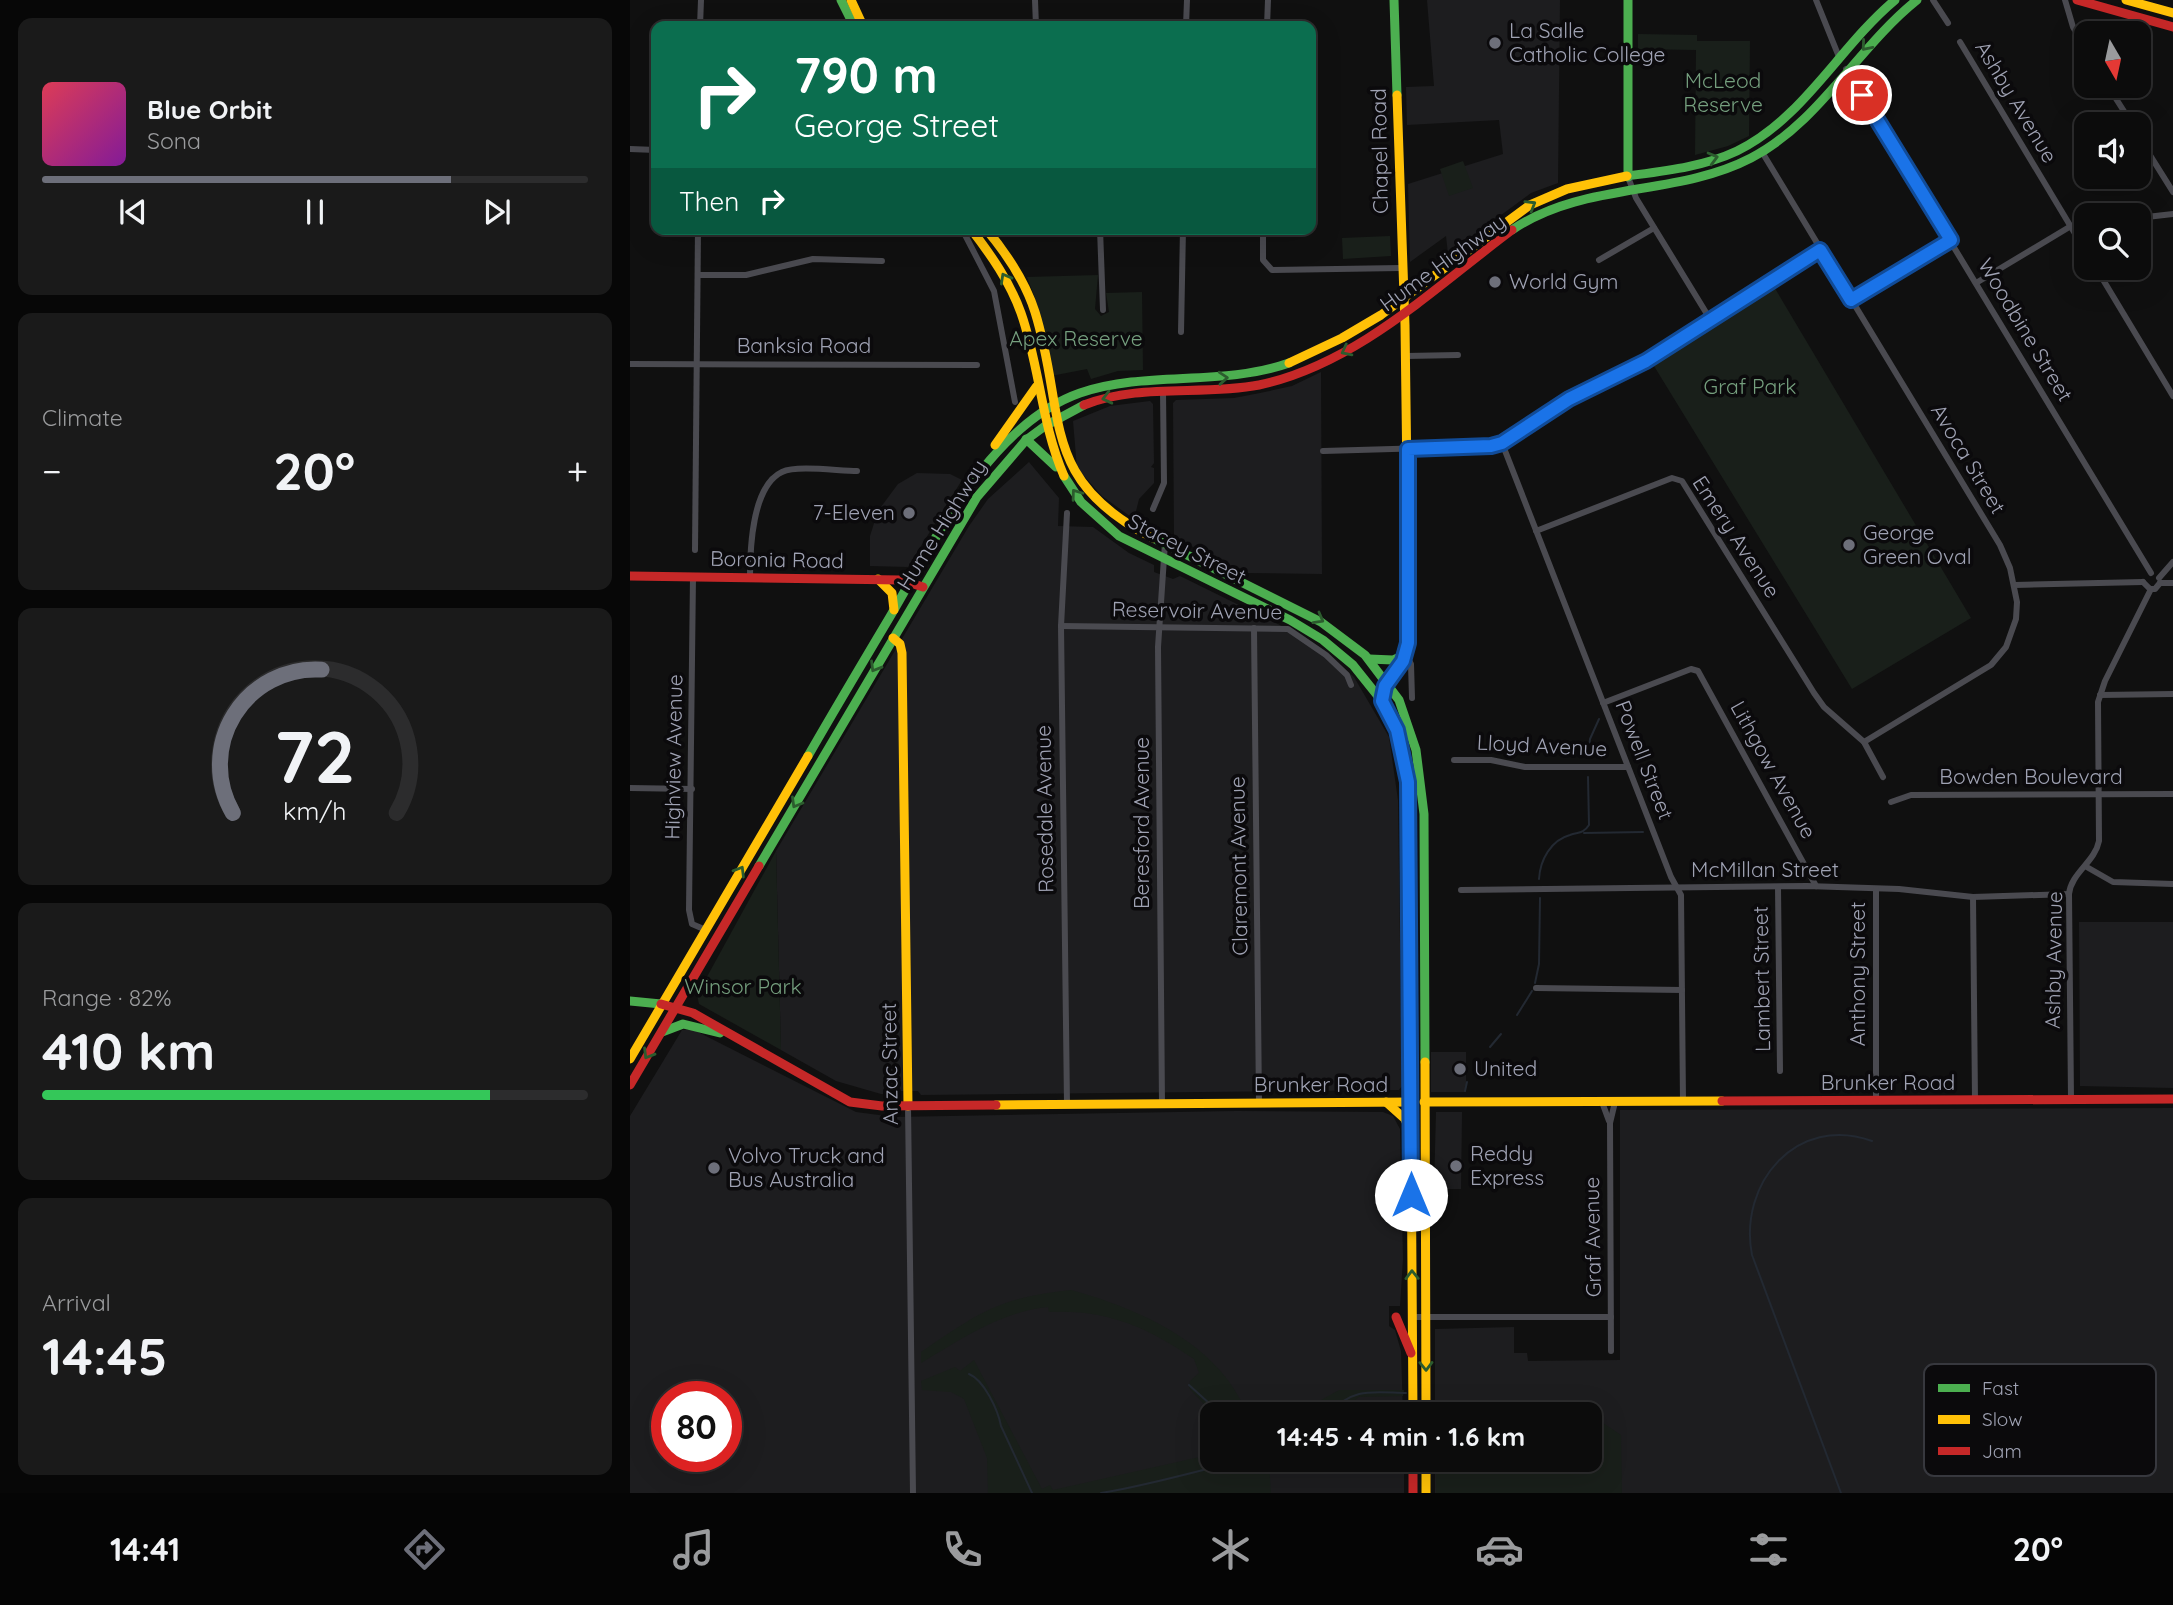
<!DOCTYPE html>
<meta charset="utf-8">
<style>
:root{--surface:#0c0c0c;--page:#1a1a1a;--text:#f1f3f6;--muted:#9a9b9d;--line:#2c2c2d;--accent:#6d6f7a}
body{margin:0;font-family:Quicksand,sans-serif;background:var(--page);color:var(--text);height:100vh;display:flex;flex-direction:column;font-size:26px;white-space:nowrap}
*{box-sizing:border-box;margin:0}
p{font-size:23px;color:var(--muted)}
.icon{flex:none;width:38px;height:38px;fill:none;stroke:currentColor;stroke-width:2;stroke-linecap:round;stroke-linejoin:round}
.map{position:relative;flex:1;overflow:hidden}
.drawer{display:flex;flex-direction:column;gap:18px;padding:18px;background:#070707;width:630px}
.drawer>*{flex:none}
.banner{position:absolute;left:21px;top:21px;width:665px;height:214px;border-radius:14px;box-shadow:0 7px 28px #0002,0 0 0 2px var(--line);background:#0b6e4f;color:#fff;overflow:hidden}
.needle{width:46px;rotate:171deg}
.fabs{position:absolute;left:1444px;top:21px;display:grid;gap:14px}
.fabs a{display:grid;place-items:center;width:77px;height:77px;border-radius:14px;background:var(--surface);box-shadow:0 7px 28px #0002,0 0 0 2px var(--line);font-size:35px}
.speed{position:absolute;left:21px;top:1381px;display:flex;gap:14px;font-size:35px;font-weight:700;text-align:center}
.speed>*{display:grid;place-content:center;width:91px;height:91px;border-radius:50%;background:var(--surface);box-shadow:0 7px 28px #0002,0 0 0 2px var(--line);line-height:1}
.speed .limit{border:10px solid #d22;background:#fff;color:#111}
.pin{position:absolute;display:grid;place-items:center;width:60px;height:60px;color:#fff;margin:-30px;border:4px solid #fff;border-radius:50%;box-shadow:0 2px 7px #0007}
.me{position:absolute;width:77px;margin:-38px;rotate:0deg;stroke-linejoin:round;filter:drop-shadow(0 0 5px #0008)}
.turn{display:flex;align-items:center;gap:24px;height:147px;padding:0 28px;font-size:32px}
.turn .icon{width:91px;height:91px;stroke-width:2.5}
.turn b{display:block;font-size:49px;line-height:60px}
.then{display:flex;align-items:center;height:66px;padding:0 28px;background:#0003;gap:14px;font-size:26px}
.big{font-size:52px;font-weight:700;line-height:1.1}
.drawer .widget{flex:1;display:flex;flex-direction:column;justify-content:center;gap:10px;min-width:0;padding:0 24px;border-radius:14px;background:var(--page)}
.drawer .dial{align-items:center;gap:0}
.dial svg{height:182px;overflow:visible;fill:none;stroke:var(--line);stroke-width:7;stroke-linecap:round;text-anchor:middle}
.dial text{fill:var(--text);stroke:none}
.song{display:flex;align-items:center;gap:21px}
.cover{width:84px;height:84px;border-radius:10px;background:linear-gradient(135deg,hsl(350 70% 55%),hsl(290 70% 35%))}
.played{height:7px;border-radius:4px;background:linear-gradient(90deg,var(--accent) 75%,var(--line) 75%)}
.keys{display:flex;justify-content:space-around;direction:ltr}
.heat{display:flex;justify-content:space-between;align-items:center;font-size:38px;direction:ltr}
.charge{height:10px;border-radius:5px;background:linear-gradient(90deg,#34c759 82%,var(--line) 0)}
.trip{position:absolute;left:570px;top:1402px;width:402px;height:70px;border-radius:14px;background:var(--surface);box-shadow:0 7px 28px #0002,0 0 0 2px var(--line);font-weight:700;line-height:70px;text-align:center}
.tabs{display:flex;height:112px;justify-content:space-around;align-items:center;background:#050505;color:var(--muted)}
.tabs .icon{width:49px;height:49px}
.tabs .on{color:var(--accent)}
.tabs b{font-size:32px;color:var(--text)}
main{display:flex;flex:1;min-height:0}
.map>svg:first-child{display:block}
.built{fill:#1d1d1f;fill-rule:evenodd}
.green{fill:#191f1a}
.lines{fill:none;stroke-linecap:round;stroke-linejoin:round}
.stream{stroke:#232932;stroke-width:2}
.street{stroke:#4a4a50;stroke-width:6}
.fast{stroke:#4caf50;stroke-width:9}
.slow{stroke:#ffc107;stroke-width:9}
.jam{stroke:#c62828;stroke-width:9}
.oneway{stroke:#2c5c2e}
.route-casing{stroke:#114b97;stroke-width:18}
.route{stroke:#1a73e8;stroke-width:12}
.poi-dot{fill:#6d6f7a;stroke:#0b0a0c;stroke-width:2.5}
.labels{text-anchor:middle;stroke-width:7;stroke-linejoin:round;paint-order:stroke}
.poi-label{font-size:21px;fill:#9fa2b3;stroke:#0b0a0c;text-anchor:start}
.park-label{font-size:21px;fill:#759f7e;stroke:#0b0a0c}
.street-label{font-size:21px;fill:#9fa2b3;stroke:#0b0a0c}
.key{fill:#0b0a0c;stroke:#37383e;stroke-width:2}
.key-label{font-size:19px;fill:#9fa2b3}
</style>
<main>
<section class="drawer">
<div class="widget">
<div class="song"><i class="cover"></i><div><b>Blue Orbit</b><p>Sona</p></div></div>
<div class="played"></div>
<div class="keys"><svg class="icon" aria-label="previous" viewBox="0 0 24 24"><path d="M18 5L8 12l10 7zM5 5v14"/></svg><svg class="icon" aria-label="pause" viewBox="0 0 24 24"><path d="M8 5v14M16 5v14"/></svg><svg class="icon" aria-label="next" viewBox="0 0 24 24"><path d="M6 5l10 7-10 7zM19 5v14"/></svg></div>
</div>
<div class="widget"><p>Climate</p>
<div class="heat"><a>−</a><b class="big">20°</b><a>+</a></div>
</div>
<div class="widget dial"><svg viewBox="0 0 100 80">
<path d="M14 69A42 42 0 1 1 86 69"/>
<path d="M14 69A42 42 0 0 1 53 6" stroke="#6d6f7a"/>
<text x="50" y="56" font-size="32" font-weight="700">72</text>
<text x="50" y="72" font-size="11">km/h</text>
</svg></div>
<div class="widget"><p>Range · 82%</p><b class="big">410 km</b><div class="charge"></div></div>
<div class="widget"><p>Arrival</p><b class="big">14:45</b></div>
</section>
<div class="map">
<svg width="1543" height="1493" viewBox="0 0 1543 1493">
<rect width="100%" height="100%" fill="#101010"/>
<g class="built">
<polygon points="797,0 930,0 928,183 901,193 818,254 816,236 780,262 778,184 873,154 869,120 777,125 776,87 804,86"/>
<polygon points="691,372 692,574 613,573 544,537 543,403 546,400 604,398 630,393 662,386"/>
<polygon points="520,401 523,404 524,463 521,467 524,468 524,483 509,499 504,519 472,496 447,468 443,421 480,406"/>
<polygon points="399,462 429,498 428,526 463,527 499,553 524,565 524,572 543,579 550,576 678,639 724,677 759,737 768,800 772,1086 769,1090 291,1095 288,1091 269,1091 265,1095 251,1094 206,1081 151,1050 146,851 339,526 358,499"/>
<polygon points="287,473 320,474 332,480 278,567 240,566 240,536 248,511 268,484"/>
<polygon points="1449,922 1543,922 1543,1088 1450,1086"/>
<path d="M52,1030h12l162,82 38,5 342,-6 147,1 10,4 7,13 3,130 -3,47h-11v20l6,4 6,21 2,63h-190v46h191v33h-774v-377zM37,1396h59v60h-59z"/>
<rect x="801" y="1052" width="35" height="40"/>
<polygon points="1543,1108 1543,1493 805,1493 805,1460 961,1460 961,1414 805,1414 805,1329 884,1327 884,1353 897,1353 898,1361 990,1360 990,1110"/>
<polygon points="806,1112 832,1112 831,1189 804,1189"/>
</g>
<g class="green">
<polygon points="1008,34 1067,35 1067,41 1120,41 1119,136 1098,146 1065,155 1066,50 1008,49"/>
<polygon points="833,161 843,188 819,196 810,169"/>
<polygon points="760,236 761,256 713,259 712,238"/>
<polygon points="468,275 465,309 471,316 479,312 476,293 512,292 513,370 488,371 461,379 457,369 421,376 405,298 397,277"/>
<polygon points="1143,285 1341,618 1222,689 1024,366"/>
<polygon points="146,851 151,1050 69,1004 67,995"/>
<path d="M441,1290c68,19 148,53 176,124h-34l-24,-26 1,-7 9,-8 -5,-14c-47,-32 -87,-50 -145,-47l-1,-5c-48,5 -86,32 -127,56v-11c59,-40 77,-54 150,-62z"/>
<polygon points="344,1360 412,1489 420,1485 423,1490 583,1454 583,1460 644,1460 639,1462 641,1493 358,1493 357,1458 334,1399 321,1392 292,1390 291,1381 325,1367 330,1371"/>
<polygon points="709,1390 774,1390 773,1396 729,1397 709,1414 677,1414 677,1408"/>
<polygon points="940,1401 991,1435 992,1493 806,1493 806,1460 961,1460 961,1414 806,1414 806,1402"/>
</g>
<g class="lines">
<g class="stream">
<polyline points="958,758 960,739 969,719"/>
<polyline points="954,833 1013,832"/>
<path d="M909,879c1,-19 12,-39 31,-44 9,-3 13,-1 19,-10l-1,-48"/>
<polyline points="905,983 909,964 910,898"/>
<polyline points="887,1015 902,991"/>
<polyline points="860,1047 871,1034"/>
<polyline points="835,1091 837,1082"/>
<path d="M339,1374c15,6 29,36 32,52l31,67"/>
<polyline points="559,1385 591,1414"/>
<path d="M698,1414c26,-27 43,-22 78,-21"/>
<path d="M471,1493c49,-8 95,-22 143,-33"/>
<path d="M1211,1493l-89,-238c-14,-72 45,-141 120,-114"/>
</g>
<g class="street">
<polyline points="405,0 406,26"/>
<polyline points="1186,0 1209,57"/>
<polyline points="1303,0 1318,23"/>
<polyline points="1435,0 1443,27 1456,49"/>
<polyline points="70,26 71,0"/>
<polyline points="556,26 557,0"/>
<polyline points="637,26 638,0"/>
<polyline points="1330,42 1456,252"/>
<polyline points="1216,69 1521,573"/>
<polyline points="1478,86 1502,124"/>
<polyline points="1508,136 1543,192"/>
<polyline points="0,149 26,150"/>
<polyline points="1132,152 1370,545 1380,568 1387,602 1386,619 1376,647 1361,665 1234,742"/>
<polyline points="998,177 1006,198 1080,319"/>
<polyline points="1508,218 1543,214"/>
<polyline points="332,229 364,291 385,402"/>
<polyline points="470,229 473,310"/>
<polyline points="633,229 633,260 642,270 771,268"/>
<polyline points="969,260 1024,228"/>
<polyline points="1466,268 1543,396"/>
<polyline points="68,275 116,275 183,259 252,261"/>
<polyline points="1346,283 1441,226 1456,224"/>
<polyline points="1221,300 1321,240"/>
<polyline points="551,332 553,229"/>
<polyline points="776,356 828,355"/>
<polyline points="0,364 347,365"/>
<polyline points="872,443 1041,877 1051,895 1053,1102"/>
<polyline points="693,451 866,446 939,399 1016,361 1190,250"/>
<polyline points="523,509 534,483 533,391"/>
<polyline points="437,513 431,626 437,1104"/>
<polyline points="906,531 1042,478 1052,481 1184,693 1194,707 1234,742 1253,777"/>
<polyline points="65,550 68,229"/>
<polyline points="63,576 59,910 62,924 76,930"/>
<path d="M120,577c0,-27 2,-91 32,-105 15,-7 56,-1 75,-1"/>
<polyline points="1529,578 1543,562"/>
<polyline points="1513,582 1520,589 1525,589 1530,583"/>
<polyline points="1530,583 1543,583"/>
<polyline points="1385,585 1513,582"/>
<polyline points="431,626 658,629 696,655 717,675 721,685"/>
<polyline points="624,628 629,1103"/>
<polyline points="776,654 781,664 782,698"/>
<polyline points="1470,695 1543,694"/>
<polyline points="973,703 1061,669 1068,671 1186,886"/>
<polyline points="824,760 861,760 895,767 998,767"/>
<polyline points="0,788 62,789"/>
<polyline points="1261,802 1281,795 1543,794"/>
<polyline points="1455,866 1483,882 1543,884"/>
<polyline points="1148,887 1150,1071"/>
<polyline points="831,890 1177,886 1269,889 1343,897 1439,894"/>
<polyline points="1343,897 1345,1100"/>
<polyline points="906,988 1052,990"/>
<path d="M1441,1099l-2,-205c2,-21 26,-32 30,-53l-1,-139 7,-21 46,-92"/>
<polyline points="1246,1100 1246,889"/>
<polyline points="972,1102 979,1121"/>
<polyline points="532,1104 528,647 535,543"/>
<polyline points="278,1106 283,1493"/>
<polyline points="783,1317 981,1317"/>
<polyline points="981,1351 980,1123 985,1102"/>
</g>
<g class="fast">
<polyline points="211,0 224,26"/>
<polyline points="764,0 767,95"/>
<polyline points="998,0 998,177"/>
<path d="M997,176c37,-5 76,-9 110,-25 67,-33 102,-104 158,-151"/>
<path d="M882,230c72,-49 164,-33 239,-72 68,-35 107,-111 166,-158"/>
<polyline points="396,439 426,467"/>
<polyline points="434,476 451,502 489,536 660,620 693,640 723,665 747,695 766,733 778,782 780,988"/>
<polyline points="523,538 691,622 735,655 769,700 786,750 794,814 795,1062"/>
<polyline points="739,659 763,660 776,654"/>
<path d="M178,756c27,-47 55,-94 83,-141 45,-77 100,-191 189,-222 68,-23 141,-6 209,-30"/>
<polyline points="129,866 347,497 396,440 415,426 454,405"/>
<polyline points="0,1001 31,1004"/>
<polyline points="32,1032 53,1024 90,1033"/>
</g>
<g class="slow">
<polyline points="221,0 233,26"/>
<polyline points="1496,0 1543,13"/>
<path d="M341,229c20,26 39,53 50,84 19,54 20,110 43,163"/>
<path d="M356,229c21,25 39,52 49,83 32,103 3,168 118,226"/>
<polyline points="659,363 712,338 751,315 900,205 937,189 997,176"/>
<polyline points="365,445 406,387"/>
<polyline points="248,579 262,593 264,610"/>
<polyline points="263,638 270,644 272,653 278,1106"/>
<polyline points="752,701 779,635 775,325 767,95"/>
<polyline points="780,988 783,1414"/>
<polyline points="0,1059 178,756"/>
<polyline points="795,1062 796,1414"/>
<polyline points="756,1102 775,1119 779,1129"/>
<polyline points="794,1102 1092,1101"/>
<polyline points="366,1105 781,1102"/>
<polyline points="796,1460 796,1493"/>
</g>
<g class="jam">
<polyline points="1447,0 1543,27"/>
<path d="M454,405c55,-22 118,-9 175,-20 98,-21 175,-97 253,-155"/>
<polyline points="0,576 271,580 293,587"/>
<polyline points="31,1004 63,1013 220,1102 252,1106 366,1105"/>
<polyline points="0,1085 129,866"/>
<polyline points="1092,1101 1543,1099"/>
<polyline points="766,1317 781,1353"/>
<polyline points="783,1460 783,1493"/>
</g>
</g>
<defs><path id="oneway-chevron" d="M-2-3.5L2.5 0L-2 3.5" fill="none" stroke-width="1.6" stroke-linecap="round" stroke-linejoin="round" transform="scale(1.75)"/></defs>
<g class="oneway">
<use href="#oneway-chevron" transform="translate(1236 46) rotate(131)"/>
<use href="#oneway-chevron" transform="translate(1083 158) rotate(-15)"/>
<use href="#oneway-chevron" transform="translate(901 205) rotate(-31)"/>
<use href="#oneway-chevron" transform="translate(375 278) rotate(-119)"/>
<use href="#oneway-chevron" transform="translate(716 351) rotate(153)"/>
<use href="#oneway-chevron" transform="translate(593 378) rotate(-4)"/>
<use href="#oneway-chevron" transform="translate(477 398) rotate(166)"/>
<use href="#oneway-chevron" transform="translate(446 494) rotate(-126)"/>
<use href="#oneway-chevron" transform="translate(689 619) rotate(29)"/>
<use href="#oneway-chevron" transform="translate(245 667) rotate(121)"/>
<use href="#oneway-chevron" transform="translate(166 803) rotate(120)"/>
<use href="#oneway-chevron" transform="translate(110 871) rotate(-59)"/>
<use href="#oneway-chevron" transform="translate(18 1054) rotate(121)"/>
<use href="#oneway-chevron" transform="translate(782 1275) rotate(-91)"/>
<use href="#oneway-chevron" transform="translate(796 1366) rotate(89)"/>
</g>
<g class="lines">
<defs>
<polyline id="route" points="781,1195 778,782 767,730 752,701 755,686 773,661 778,643 778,449 861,446 872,443 939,399 1016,361 1190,250 1221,300 1321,240 1232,95"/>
</defs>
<use href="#route" class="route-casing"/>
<use href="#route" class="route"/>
</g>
<g class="poi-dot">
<circle cx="865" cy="43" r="7"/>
<circle cx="865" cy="282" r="7"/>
<circle cx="279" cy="513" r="7"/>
<circle cx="1219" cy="545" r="7"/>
<circle cx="830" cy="1069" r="7"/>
<circle cx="826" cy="1166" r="7"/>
<circle cx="84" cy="1168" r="7"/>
</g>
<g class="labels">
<g class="poi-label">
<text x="879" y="38">La Salle<tspan x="879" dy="24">Catholic College</tspan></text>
<text x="879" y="289">World Gym</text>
<text x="265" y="520" text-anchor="end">7-Eleven</text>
<text x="1233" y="540">George<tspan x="1233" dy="24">Green Oval</tspan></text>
<text x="844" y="1076">United</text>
<text x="840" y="1161">Reddy<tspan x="840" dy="24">Express</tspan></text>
<text x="98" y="1163">Volvo Truck and<tspan x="98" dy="24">Bus Australia</tspan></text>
</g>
<g class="park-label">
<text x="1093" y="88">McLeod<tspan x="1093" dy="24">Reserve</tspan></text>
<text x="446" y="346">Apex Reserve</text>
<text x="1120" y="394">Graf Park</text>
<text x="113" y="994">Winsor Park</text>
</g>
<g class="street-label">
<text transform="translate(1386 102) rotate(59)" y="7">Ashby Avenue</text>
<text transform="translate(750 151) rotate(-91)" y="7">Chapel Road</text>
<text transform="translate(813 263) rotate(-36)" y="7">Hume Highway</text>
<text transform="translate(1395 330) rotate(59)" y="7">Woodbine Street</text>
<text x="174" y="353">Banksia Road</text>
<text transform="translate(1338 459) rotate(59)" y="7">Avoca Street</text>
<text transform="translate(312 525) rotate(-58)" y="7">Hume Highway</text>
<text transform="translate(1106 537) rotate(57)" y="7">Emery Avenue</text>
<text transform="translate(557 549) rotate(27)" y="7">Stacey Street</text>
<text transform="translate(147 560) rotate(1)" y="7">Boronia Road</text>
<text transform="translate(567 611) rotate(1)" y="7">Reservoir Avenue</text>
<text transform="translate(912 746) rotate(3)" y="7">Lloyd Avenue</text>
<text transform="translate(44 757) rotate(-89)" y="7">Highview Avenue</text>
<text transform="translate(1014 760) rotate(69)" y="7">Powell Street</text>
<text transform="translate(1143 770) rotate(61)" y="7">Lithgow Avenue</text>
<text x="1401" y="784">Bowden Boulevard</text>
<text transform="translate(415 809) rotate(-91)" y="7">Rosedale Avenue</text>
<text transform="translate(512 823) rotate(-90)" y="7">Beresford Avenue</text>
<text transform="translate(609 866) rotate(-91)" y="7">Claremont Avenue</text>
<text x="1135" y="877">McMillan Street</text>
<text transform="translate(1424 960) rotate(-89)" y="7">Ashby Avenue</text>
<text transform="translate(1228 974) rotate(-90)" y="7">Anthony Street</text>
<text transform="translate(1132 979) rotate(-91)" y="7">Lambert Street</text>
<text transform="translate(260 1064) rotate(-91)" y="7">Anzac Street</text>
<text x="1258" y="1090">Brunker Road</text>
<text x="691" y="1092">Brunker Road</text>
<text transform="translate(963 1237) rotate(-91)" y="7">Graf Avenue</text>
</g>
</g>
<rect x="1294" y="1364" width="232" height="112" rx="10" class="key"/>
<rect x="1308" y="1384" width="32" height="8" fill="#4caf50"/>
<rect x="1308" y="1415" width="32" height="9" fill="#ffc107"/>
<rect x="1308" y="1447" width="32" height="8" fill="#c62828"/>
<g class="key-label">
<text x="1352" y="1395">Fast</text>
<text x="1352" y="1426">Slow</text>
<text x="1352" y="1458">Jam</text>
</g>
</svg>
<div class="fabs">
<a><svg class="needle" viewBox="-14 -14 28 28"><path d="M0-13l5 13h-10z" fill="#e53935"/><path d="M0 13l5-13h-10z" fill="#9a9b9d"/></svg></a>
<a><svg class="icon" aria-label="sound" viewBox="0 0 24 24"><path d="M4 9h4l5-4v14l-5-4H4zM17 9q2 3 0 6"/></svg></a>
<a><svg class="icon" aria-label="search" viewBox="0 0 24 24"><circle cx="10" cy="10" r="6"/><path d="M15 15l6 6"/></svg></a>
</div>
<div class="speed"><div class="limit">80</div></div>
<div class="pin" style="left:1232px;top:95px;background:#d93025"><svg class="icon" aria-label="arrive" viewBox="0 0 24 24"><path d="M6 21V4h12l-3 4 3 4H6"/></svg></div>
<svg class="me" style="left:781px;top:1195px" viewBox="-20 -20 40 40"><circle r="19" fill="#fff"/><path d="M0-13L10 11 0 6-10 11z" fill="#1a73e8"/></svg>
<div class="trip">14:45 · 4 min · 1.6 km</div>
<div class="banner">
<div class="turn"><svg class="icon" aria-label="right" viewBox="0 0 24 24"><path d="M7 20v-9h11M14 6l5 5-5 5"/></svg><div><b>790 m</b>George Street</div></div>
<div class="then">Then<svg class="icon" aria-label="right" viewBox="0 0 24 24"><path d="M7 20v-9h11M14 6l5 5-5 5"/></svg></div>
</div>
</div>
</main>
<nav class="tabs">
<b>14:41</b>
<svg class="icon on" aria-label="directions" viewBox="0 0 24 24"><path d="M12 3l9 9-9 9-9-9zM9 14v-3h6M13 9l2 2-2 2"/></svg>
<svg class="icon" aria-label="music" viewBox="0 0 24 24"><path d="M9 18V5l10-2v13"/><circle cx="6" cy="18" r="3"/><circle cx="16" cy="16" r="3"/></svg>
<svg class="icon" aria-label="phone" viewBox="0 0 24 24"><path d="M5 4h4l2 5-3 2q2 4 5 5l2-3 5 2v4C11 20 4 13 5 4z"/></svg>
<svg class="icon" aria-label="climate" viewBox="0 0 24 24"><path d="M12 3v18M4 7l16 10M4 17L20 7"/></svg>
<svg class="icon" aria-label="car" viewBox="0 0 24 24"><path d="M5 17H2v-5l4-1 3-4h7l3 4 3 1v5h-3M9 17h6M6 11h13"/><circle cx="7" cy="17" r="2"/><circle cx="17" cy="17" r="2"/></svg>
<svg class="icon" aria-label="filters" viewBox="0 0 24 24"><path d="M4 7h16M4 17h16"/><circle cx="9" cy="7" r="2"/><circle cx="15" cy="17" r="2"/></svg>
<b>20°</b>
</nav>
